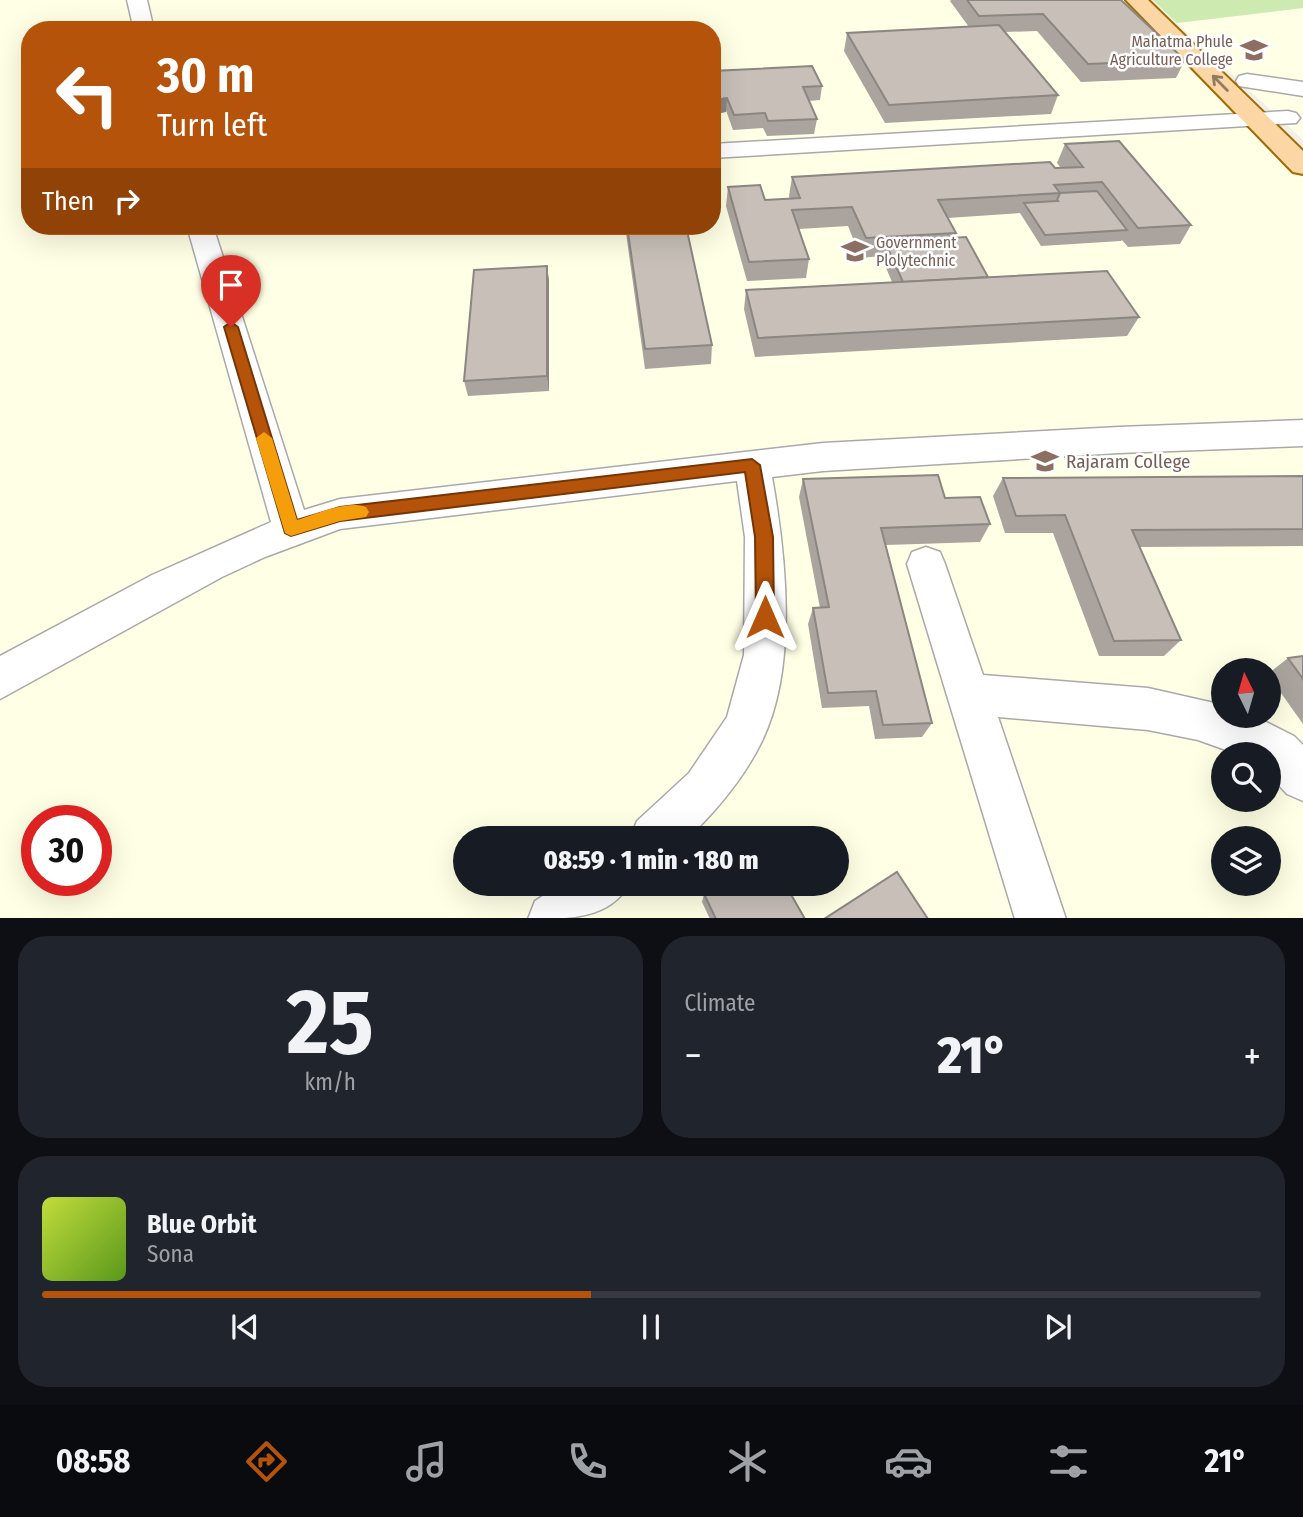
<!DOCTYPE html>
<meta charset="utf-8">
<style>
:root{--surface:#171b24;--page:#20242c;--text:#f1f3f6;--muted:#9ea1a6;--line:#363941;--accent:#b45309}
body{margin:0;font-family:"Fira Sans Condensed",sans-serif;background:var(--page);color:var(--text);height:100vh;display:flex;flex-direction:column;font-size:26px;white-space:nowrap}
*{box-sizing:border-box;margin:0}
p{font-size:23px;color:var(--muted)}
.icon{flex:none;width:38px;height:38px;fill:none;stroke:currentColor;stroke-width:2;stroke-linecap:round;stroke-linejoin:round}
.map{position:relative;height:918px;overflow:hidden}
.panel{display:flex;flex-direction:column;gap:18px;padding:18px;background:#0d0f14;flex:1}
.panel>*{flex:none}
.banner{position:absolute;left:21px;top:21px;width:700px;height:214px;border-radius:28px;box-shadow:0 7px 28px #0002;background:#b45309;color:#fff;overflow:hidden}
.needle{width:46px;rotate:355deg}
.buttons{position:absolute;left:1211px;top:658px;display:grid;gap:14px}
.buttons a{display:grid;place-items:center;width:70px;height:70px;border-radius:50%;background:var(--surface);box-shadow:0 7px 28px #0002;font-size:35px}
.speed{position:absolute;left:21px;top:805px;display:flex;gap:14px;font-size:35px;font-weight:700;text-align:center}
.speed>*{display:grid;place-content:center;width:91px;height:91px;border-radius:50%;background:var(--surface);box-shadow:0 7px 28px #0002;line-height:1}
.speed .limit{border:10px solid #d22;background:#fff;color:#111}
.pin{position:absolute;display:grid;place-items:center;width:60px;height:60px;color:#fff;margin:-72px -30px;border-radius:50% 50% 50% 0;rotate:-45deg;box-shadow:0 0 7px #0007}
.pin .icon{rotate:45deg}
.me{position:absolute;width:77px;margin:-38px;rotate:0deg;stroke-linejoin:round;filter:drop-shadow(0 0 5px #0008)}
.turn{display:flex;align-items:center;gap:24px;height:147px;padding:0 21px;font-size:32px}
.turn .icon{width:91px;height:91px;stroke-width:2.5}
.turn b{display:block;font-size:49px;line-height:60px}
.then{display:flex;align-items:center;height:66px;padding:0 21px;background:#0003;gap:14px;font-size:26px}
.big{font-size:52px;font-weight:800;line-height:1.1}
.panel .tile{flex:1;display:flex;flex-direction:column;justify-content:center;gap:10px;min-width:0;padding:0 24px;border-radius:28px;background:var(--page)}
.panel .dial{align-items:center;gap:0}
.dial b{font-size:91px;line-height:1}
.song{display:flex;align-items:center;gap:21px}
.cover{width:84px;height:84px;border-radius:10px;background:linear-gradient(135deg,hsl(70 70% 55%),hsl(90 70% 35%))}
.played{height:7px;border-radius:4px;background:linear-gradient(90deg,var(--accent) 45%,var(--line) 45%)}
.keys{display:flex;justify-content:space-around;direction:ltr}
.heat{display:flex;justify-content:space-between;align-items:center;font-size:38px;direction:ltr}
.panel .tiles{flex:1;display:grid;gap:18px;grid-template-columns:1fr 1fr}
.tile:last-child{grid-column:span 2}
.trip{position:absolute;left:453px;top:826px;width:396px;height:70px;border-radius:35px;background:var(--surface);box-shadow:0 7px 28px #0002;font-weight:800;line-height:70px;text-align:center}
.tab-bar{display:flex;height:112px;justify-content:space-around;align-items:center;background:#090b0e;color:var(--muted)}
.tab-bar .icon{width:49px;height:49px}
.tab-bar .selected{color:var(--accent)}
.tab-bar b{font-size:32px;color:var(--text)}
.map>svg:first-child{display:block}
.education{fill:#ffffe5;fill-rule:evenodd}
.grass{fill:#cdebb0}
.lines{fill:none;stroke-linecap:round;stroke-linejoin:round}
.minor-casing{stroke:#a9a9a9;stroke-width:3}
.primary-casing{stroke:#a06b00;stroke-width:4}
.minor{fill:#fff;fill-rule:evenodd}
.primary{fill:#fcd6a4;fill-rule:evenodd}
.wall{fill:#aba49e}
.shaded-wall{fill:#8b8681}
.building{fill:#c7bfb8;stroke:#8b8681;stroke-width:2}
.oneway{stroke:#8f7c63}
.route{fill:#b45309;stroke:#753606;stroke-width:2}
.slow{fill:#f59e0b}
.labels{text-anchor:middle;stroke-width:5;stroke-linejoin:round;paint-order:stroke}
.far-education-label{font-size:16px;fill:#785e54;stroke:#fff;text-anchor:end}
.education-label{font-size:19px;fill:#785e54;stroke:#fff;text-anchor:start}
</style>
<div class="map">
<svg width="1303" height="919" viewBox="0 0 1303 919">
<rect width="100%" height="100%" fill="#f2efe9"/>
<g class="education">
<path d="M0,0h1130l173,166v752l-1303,1zM30,30h682v196h-682zM1223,670h46v46h-46zM1223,754h46v46h-46zM37,821h59v59h-59zM466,838h370v46h-370zM1223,838h46v46h-46z"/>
<polygon points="1303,8 1303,140 1177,23"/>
</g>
<polygon class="grass" points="1153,0 1303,0 1303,8 1177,23"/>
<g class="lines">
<defs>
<g id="minor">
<polygon points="127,0 147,0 154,30 134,30"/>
<polygon points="1247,74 1303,82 1303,96 1239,86 1236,81 1239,76"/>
<polygon points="1288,111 1296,113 1300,118 1296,123 712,158 712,144"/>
<path d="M187,226h26l91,284 36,-11 483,-56 296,-16 184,-7v26l-184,7 -296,18 -51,6c14,78 26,190 -10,264 -18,37 -45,69 -74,97h-58l7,-17 52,-48 38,-56 17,-62 1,-118 -8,-56 -397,48 -75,28 -43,20 -222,122v-43l152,-81 119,-53z"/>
<polygon points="926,547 940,552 945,564 983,675 1148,688 1223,705 1223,716 1254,716 1294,736 1303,745 1303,801 1287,794 1269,775 1269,754 1237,754 1198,740 1148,730 998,717 1066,919 1015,919 907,564 912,552"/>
<path d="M561,884h68c-19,35 -60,35 -101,35l7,-18z"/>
</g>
<polygon id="primary" points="1126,0 1148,0 1303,151 1303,174 1293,172"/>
</defs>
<use href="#minor" class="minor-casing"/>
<use href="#primary" class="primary-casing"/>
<use href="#minor" class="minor"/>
<use href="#primary" class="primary"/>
</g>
<g class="wall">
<polygon points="951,0 1121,0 1185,60 1176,78 1081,82 1037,31 1005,32 1058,95 1051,114 885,123 844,51 847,33 969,27 950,1"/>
<polygon points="712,71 822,86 820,100 809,101 817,119 814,134 767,136 763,128 733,130"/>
<polygon points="1065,144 1191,225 1180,244 1128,247 1122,240 1121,241 1041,246 1020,213 948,218 956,233 955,238 988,277 1139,317 1127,336 755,357 744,309 746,290 892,282 881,256 861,258 848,226 799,229 809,259 806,278 747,281 726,206 728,187 765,200 790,199 789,196 792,177 1061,168 1057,163"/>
<polygon points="625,226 686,226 712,345 711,364 645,369"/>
<polygon points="547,266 549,281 549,391 468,396 464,381"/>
<polygon points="1303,476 1303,546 1140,547 1181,640 1164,656 1099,656 1053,533 1005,533 993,496 1003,478"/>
<polygon points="803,479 945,498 990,524 980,542 886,545 932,723 922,737 875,739 869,706 822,708 808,624 813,608 820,608 799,497"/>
<polygon points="1303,656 1303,724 1269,676 1269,673 1288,658"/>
<polygon points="704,894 805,919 710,919 702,902"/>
</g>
<g class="shaded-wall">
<polygon points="727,98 726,112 712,115 712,100"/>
<polygon points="547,266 549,281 549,391 547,376"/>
</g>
<g class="building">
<polygon points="967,0 1121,0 1185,60 1088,64 1043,14 979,16"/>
<polygon points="999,25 1058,95 889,105 847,33"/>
<polygon points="812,66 822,86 803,87 817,119 768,121 765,113 734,115 727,98 712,100 712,71"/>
<polygon points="1119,141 1191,225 1138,228 1102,182 1054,185 1060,193 938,200 956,233 866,238 852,207 792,210 809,259 749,262 728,187 760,185 765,200 800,198 792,177 1050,162 1055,168 1083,167 1065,144"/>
<polygon points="1097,191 1127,230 1045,235 1024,203 1058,201 1057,200 1060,193"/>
<polygon points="627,226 686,226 712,345 645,349"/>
<polygon points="966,237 988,277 903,282 885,242"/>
<polygon points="547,266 547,376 464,381 474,270"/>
<polygon points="1107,271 1139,317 758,338 746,290"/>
<polygon points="938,475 945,498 980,497 990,524 881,528 932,723 883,725 876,691 828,693 813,608 829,607 803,479"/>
<polygon points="1303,476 1303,529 1132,530 1181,640 1114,641 1065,515 1016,516 1003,478"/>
<polygon points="1303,656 1303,679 1288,658"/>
<polygon points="897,872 928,919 824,919"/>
<polygon points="720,884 785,884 805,919 716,919 704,894"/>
</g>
<defs><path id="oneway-shaft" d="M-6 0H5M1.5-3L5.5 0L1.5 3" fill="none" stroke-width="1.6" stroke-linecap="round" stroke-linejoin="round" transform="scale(1.75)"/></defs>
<use class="oneway" href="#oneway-shaft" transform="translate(1220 83) rotate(-135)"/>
<polygon class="route" points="231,322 238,327 297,520 340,507 752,459 760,465 773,537 774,617 772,623 765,625 759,623 756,617 755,537 745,472 340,521 291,536 285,533 224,327"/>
<path class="slow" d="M264,432l8,6 25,82c20,-6 49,-20 69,-13l3,5 -3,5 -26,4 -49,15 -6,-3 -29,-95z"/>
<defs>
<symbol id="university-bare" viewBox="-9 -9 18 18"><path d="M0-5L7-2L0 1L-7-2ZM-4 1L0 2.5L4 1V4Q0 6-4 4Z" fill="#8d6e63" stroke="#fff" stroke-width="2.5" paint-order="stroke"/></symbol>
</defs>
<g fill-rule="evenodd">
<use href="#university-bare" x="1235" y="31" width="38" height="38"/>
<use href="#university-bare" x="836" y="232" width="38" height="38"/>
<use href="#university-bare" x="1026" y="442" width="38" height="38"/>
</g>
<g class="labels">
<g class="far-education-label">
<text x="1233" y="47">Mahatma Phule<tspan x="1233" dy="18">Agriculture College</tspan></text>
<text x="876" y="248" text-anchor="start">Government<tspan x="876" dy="18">Plolytechnic</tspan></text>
</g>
<g class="education-label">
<text x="1066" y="468">Rajaram College</text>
</g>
</g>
</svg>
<div class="buttons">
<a><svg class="needle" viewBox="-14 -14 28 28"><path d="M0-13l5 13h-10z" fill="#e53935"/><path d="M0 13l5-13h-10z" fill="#9ea1a6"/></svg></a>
<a><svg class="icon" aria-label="search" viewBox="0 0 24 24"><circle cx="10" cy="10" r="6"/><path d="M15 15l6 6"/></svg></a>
<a><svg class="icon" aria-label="layers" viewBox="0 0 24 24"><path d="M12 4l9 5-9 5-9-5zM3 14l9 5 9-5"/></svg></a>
</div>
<div class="speed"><div class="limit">30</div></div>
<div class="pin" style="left:231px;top:327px;background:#d93025"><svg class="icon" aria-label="arrive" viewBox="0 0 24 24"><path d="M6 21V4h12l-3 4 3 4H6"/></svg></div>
<svg class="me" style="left:765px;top:617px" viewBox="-20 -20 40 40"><path d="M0-17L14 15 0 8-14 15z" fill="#b45309" stroke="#fff" stroke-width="4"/></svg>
<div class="trip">08:59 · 1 min · 180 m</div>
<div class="banner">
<div class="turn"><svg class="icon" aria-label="left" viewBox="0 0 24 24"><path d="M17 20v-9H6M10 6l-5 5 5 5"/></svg><div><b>30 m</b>Turn left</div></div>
<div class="then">Then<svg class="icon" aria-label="right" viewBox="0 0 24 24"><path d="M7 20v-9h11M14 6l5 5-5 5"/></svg></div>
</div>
</div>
<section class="panel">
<div class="tiles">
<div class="tile dial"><b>25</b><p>km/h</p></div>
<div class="tile"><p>Climate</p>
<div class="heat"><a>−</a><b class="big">21°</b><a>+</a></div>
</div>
<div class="tile">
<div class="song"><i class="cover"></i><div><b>Blue Orbit</b><p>Sona</p></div></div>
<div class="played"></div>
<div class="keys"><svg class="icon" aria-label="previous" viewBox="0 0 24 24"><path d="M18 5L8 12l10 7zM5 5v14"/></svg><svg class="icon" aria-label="pause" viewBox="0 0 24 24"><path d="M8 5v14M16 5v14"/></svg><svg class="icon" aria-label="next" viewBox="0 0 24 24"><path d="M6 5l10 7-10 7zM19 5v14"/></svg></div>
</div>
</div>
</section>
<nav class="tab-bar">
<b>08:58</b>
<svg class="icon selected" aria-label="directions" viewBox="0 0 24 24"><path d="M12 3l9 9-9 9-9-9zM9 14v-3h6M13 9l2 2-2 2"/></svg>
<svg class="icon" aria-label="music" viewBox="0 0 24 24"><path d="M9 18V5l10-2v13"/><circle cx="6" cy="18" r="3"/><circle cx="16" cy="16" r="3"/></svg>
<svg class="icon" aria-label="phone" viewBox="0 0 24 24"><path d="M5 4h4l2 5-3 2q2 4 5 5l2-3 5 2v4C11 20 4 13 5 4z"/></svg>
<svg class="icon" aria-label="climate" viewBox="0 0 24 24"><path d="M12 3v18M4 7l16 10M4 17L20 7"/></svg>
<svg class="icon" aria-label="car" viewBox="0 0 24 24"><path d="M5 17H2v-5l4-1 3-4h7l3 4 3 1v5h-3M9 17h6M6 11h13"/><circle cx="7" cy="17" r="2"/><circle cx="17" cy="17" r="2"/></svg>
<svg class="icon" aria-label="filters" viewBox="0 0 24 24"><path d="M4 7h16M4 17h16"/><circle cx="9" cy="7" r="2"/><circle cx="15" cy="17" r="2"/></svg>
<b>21°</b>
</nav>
